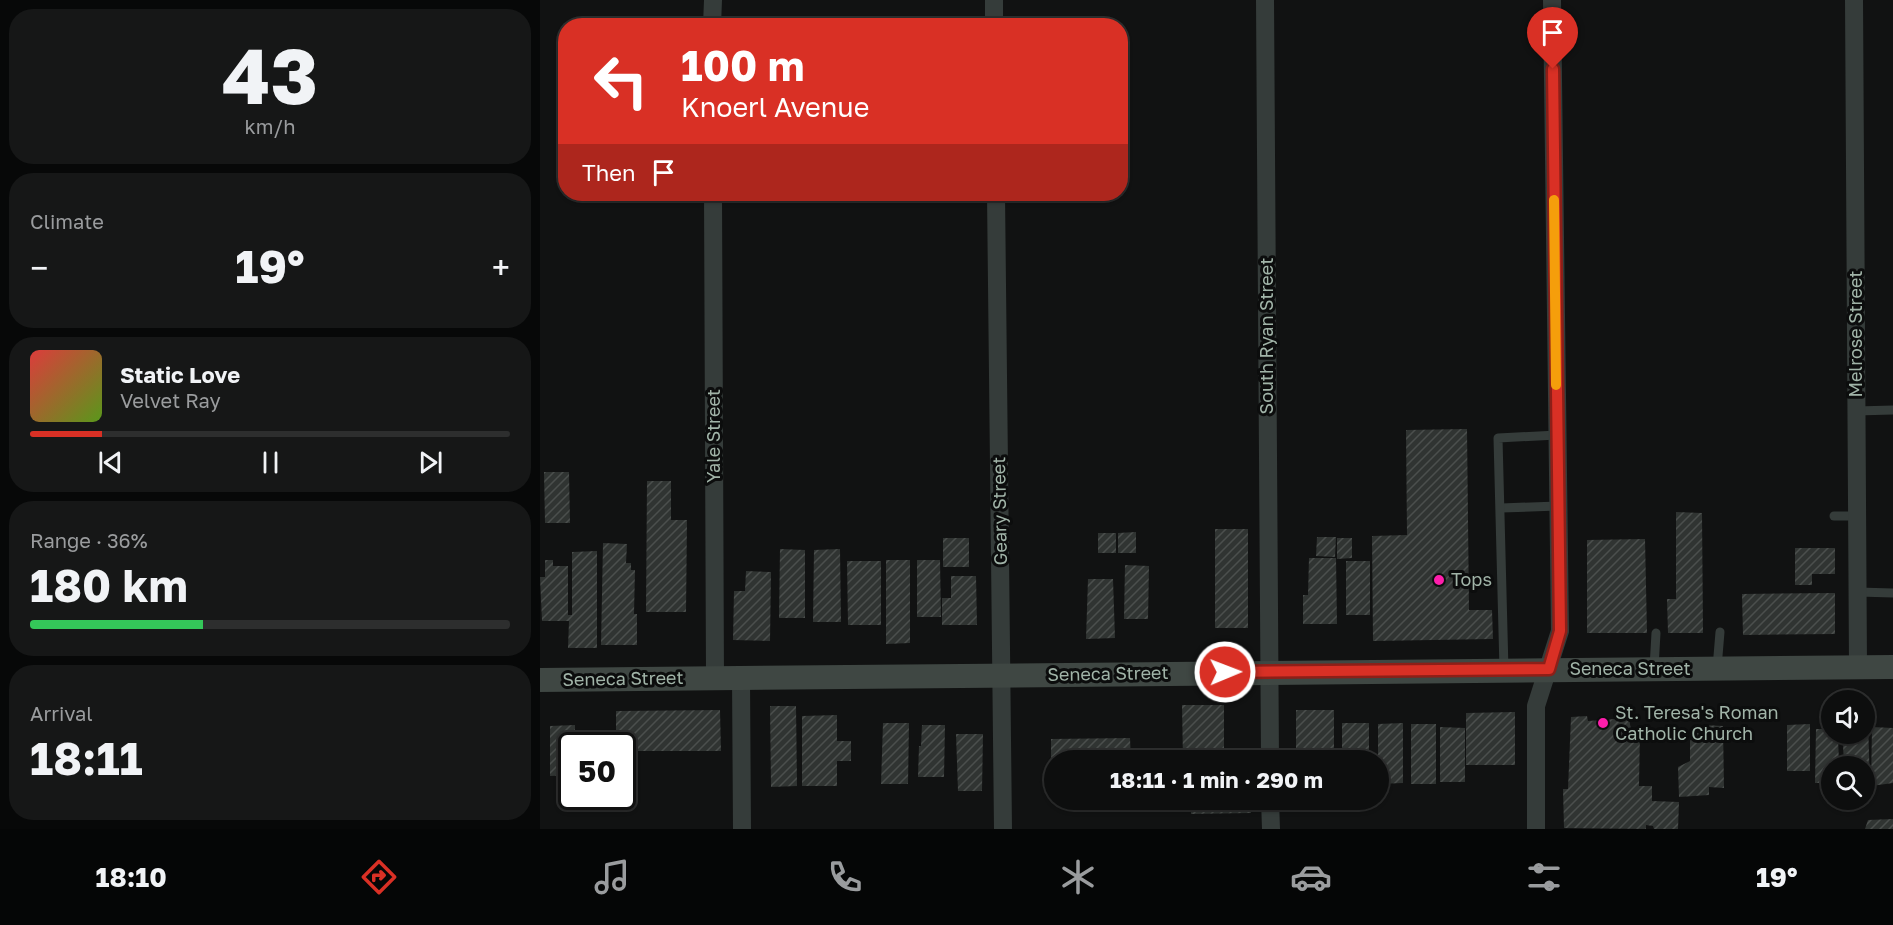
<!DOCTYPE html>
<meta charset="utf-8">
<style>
:root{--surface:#0d0e0e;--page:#161717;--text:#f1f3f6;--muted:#9a9c9e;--line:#2d2e2e;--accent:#d93025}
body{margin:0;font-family:"Golos Text",sans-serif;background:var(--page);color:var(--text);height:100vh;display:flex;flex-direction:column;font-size:22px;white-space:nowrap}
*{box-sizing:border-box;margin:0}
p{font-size:20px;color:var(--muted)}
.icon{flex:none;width:33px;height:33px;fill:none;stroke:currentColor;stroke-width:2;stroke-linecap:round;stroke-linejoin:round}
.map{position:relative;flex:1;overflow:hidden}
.side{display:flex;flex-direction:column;gap:9px;padding:9px;background:#070808;width:540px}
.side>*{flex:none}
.guide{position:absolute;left:18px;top:18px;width:570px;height:183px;border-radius:24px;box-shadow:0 2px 4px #0004,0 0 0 2px var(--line);background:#d93025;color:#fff;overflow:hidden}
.tools{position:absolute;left:1281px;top:690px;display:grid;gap:12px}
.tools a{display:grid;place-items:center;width:54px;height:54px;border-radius:50%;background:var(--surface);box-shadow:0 2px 4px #0004,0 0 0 2px var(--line);font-size:30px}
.speed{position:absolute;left:18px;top:732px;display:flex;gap:12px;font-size:30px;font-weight:700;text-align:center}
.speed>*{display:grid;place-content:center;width:78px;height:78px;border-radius:50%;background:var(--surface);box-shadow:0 2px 4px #0004,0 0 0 2px var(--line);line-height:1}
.speed .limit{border:3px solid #111;border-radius:9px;background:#fff;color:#111}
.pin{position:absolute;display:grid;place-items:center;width:51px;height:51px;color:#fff;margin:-62px -26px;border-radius:50% 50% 50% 0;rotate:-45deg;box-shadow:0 0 6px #0007}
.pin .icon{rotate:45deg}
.me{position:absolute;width:66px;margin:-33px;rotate:89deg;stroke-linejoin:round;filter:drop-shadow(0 0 4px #0008)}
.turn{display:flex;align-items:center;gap:21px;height:126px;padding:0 24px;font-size:27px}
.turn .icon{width:78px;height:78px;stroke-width:2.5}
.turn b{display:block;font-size:42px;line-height:51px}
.then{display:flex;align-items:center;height:57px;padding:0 24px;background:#0003;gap:12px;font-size:22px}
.big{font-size:45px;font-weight:700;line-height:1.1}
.side .widget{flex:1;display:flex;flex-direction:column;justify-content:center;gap:9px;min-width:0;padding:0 21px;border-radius:24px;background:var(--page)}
.side .dial{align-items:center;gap:0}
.dial b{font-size:78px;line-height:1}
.song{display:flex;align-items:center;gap:18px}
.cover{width:72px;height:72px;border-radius:9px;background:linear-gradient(135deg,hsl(0 70% 55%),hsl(90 70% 35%))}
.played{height:6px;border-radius:3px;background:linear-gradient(90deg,var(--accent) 15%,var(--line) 15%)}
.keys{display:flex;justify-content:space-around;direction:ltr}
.heat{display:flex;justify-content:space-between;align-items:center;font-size:33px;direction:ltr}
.charge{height:9px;border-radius:4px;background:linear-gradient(90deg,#34c759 36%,var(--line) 0)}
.trip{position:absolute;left:504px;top:750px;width:345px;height:60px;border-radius:30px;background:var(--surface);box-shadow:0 2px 4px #0004,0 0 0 2px var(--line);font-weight:700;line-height:60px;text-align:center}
.menu{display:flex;height:96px;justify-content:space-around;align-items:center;background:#050606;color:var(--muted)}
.menu .icon{width:42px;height:42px}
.menu .on{color:var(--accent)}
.menu b{font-size:27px;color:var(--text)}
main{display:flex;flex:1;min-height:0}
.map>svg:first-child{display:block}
.building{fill:url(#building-hatch)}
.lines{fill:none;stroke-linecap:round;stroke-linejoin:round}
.service{stroke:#353c3a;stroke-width:9}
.minor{stroke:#353c3a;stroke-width:18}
.secondary{stroke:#3f4743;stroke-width:24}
.route-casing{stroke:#8d1f18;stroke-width:15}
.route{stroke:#d93025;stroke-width:10}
.slow{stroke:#f59e0b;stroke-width:10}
.poi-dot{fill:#fd1eab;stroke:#0c0d0d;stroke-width:2}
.labels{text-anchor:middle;stroke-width:6;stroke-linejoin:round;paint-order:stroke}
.street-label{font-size:18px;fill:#a1b4a8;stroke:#0c0d0d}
.poi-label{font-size:18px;fill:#a1b4a8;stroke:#0c0d0d;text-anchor:start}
</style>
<main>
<section class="side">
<div class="widget dial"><b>43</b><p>km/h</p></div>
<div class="widget"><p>Climate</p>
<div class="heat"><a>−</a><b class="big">19°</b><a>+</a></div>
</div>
<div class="widget">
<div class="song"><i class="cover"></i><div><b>Static Love</b><p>Velvet Ray</p></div></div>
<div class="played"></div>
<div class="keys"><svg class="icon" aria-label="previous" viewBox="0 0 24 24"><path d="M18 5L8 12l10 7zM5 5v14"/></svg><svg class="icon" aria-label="pause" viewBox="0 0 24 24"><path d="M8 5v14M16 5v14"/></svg><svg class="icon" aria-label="next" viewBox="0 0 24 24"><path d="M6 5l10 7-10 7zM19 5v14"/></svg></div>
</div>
<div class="widget"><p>Range · 36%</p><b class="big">180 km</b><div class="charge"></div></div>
<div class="widget"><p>Arrival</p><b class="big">18:11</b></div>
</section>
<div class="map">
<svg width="1353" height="829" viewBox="0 0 1353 829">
<defs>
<pattern id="building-hatch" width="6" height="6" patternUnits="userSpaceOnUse" patternTransform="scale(1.5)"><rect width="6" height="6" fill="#303432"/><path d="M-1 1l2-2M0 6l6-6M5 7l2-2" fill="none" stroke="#4b4f4d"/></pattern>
</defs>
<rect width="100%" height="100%" fill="#111212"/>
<g class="building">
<polygon points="927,429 929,610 952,610 953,639 833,641 832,536 867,535 866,430"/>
<polygon points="4,472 29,472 30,523 5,523"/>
<polygon points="107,481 131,481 131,520 147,520 146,612 106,612"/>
<polygon points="1136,512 1162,513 1163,633 1128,633 1127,599 1136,599"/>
<rect x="675" y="529" width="33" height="99"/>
<polygon points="596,532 596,553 578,553 578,533"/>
<rect x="558" y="533" width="18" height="20"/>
<polygon points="777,537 796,537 795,557 776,556"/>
<rect x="403" y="538" width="26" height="29"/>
<polygon points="797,538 812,538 812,558 797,559"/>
<polygon points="1105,539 1107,633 1047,633 1047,540"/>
<polygon points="63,543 87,544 86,563 91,563 91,570 95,570 94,614 97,614 97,645 61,645"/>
<polygon points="1255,548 1295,548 1295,574 1272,574 1272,585 1255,585"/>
<polygon points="240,549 265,550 265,618 239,618"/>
<polygon points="300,549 301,622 273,622 274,550"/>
<polygon points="57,551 57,648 28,648 29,621 2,621 0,577 5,577 5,560 13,560 13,566 28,566 28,615 32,615 32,552"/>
<polygon points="769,558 796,558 797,624 763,624 763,595 768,595"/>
<polygon points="346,560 370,560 370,643 346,644"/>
<polygon points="377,560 400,560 401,617 377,617"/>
<polygon points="307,561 341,561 341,625 308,625"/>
<rect x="806" y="561" width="24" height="54"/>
<polygon points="585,565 609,566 608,619 584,619"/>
<polygon points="206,571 231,572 230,641 193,640 194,591 205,591"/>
<polygon points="411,576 436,576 437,625 402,625 402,598 411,598"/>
<polygon points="548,579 573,579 575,638 546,639"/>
<polygon points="1295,593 1295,634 1203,635 1202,594"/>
<polygon points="642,705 684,705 684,760 643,760"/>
<polygon points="230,706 256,706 257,786 231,787"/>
<polygon points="180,710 181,751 97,751 97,781 82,781 82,746 51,746 51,732 76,731 76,711"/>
<rect x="756" y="710" width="38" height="50"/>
<polygon points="975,712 975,765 926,765 926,713"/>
<polygon points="297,715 297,741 311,741 311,761 297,761 297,786 262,786 262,716"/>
<polygon points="1047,716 1048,721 1089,718 1091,730 1100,731 1099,786 1112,786 1112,801 1139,802 1138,829 1114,829 1113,826 1106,825 1106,829 1024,828 1023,789 1028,789 1031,717"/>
<polygon points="1324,721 1328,721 1330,786 1324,786 1324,766 1304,766 1303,744 1306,743 1305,734 1324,734"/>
<polygon points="343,723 369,723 368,784 341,784"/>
<rect x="802" y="723" width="27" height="37"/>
<polygon points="863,723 863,783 838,784 838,724"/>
<rect x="871" y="724" width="25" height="60"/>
<polygon points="1270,724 1270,771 1247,771 1247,725"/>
<polygon points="35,725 35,746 32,746 32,775 10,776 10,726"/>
<polygon points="382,725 405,725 404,777 378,777 379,746 381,746"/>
<polygon points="1163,725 1183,726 1184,788 1169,787 1169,795 1139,797 1138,767 1150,761 1150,741 1157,733 1163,734"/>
<polygon points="900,727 925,728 925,782 900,782"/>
<polygon points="1332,727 1353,728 1353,783 1331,786"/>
<polygon points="1276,729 1292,729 1292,734 1298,734 1299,766 1292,766 1292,783 1275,783"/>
<polygon points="416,734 443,734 442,791 418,791"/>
<polygon points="590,738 591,760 514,760 514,800 530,800 530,802 511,802 511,739"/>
<polygon points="552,800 602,800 602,805 552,806"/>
<polygon points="651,800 711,800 711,813 651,814"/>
<polygon points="1353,819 1353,829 1325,829 1328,820"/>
</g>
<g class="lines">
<g class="service">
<polyline points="1316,411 1353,410"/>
<polyline points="961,508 1018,506"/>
<polyline points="1294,516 1317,516"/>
<polyline points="1318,592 1353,593"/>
<polyline points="1114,668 1116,633"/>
<polyline points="1177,668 1180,632"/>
<polyline points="964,670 958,438 1017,435"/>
</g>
<g class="minor">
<polyline points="454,0 454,26"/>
<polyline points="725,0 730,760"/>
<polyline points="1314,0 1318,667"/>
<polyline points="172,26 173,0"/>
<polyline points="173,194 175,678"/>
<polyline points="456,194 463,829"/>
<polyline points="201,678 202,829"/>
<polyline points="730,800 731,829"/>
<polyline points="996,829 996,706 1020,631 1012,0"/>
</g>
<polyline class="secondary" points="0,680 1353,667"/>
</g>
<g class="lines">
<defs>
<polyline id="route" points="685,672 1009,669 1020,631 1013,69"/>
</defs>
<use href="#route" class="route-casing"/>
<use href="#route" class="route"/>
<polyline class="slow" points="1014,200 1016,385"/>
</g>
<g class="poi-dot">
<circle cx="899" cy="580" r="6"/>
<circle cx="1063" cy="723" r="6"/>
</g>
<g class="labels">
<g class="street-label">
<text transform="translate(1316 334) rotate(-90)" y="6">Melrose Street</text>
<text transform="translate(727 336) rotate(-90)" y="6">South Ryan Street</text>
<text transform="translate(174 436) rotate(-90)" y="6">Yale Street</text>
<text transform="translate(460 511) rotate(-91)" y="6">Geary Street</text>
<text x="1090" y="675">Seneca Street</text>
<text transform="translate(568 674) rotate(-1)" y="6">Seneca Street</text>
<text transform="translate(83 679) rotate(-1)" y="6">Seneca Street</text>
</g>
<g class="poi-label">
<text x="911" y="586">Tops</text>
<text x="1075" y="719">St. Teresa's Roman<tspan x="1075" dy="21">Catholic Church</tspan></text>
</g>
</g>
</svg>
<div class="tools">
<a><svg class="icon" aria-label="sound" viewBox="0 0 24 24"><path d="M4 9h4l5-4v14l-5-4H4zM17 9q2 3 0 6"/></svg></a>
<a><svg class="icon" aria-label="search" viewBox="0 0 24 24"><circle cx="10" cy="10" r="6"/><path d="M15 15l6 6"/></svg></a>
</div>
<div class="speed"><div class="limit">50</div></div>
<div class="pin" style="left:1013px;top:69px;background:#d93025"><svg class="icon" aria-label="arrive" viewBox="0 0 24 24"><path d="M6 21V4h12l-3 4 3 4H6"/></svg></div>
<svg class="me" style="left:685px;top:672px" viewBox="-20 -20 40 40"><circle r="17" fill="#d93025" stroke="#fff" stroke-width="3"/><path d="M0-11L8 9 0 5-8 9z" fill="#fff"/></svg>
<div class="trip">18:11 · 1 min · 290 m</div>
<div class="guide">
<div class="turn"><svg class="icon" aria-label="left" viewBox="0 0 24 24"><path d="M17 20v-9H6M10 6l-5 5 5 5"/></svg><div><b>100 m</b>Knoerl Avenue</div></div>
<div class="then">Then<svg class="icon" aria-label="arrive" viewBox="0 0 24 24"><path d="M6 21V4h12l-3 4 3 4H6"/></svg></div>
</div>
</div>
</main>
<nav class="menu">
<b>18:10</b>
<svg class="icon on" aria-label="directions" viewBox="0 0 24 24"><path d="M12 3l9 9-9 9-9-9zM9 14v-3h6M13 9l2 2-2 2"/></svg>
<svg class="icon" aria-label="music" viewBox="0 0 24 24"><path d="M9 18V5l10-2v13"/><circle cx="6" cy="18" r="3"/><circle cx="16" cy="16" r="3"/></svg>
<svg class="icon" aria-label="phone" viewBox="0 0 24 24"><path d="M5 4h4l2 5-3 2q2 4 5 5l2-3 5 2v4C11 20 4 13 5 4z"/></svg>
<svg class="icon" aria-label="climate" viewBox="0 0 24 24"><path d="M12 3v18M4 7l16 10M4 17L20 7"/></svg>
<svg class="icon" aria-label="car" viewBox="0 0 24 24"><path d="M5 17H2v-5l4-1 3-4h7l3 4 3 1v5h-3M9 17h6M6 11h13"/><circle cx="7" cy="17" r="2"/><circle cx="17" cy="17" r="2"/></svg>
<svg class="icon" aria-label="filters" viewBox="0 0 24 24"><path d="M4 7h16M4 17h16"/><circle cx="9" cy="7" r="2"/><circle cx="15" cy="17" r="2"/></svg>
<b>19°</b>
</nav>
